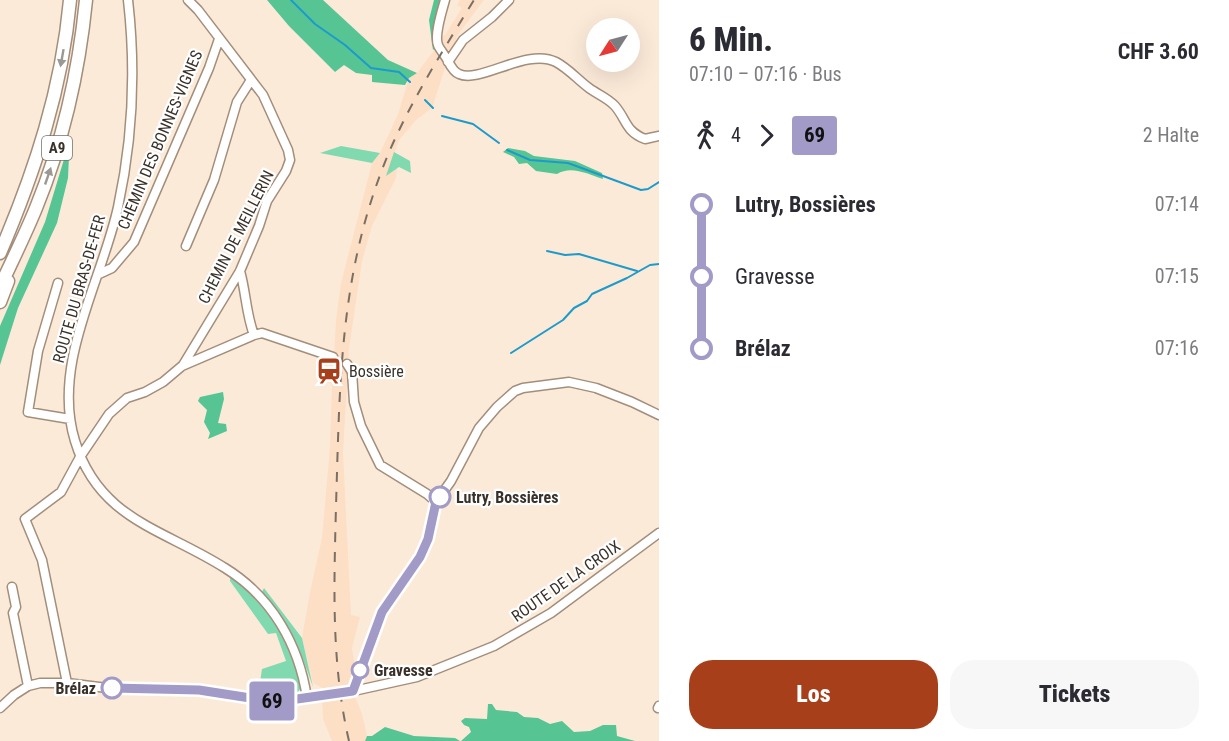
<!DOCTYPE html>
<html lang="de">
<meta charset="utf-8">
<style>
body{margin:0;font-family:"Roboto Condensed",sans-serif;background:#f7f7f7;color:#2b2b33;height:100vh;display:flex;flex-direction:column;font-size:22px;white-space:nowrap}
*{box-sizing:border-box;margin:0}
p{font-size:20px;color:#7c7c81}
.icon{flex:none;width:33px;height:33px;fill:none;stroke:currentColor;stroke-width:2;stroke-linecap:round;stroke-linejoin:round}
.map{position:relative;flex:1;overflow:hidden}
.details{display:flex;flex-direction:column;background:#fff;width:570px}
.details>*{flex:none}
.badge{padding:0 12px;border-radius:4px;font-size:21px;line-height:39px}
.needle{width:39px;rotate:234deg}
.buttons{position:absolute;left:586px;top:18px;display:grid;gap:12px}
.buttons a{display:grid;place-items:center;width:54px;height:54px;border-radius:50%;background:#fff;box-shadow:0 6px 24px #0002;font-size:30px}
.map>.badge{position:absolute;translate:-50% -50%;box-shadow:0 0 0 3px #fff}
.legs{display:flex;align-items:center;gap:9px;height:66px;padding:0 30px;font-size:20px}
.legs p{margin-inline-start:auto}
.overview{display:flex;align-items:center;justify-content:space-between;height:102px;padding:0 30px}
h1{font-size:33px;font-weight:800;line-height:45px}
.primary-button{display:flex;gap:12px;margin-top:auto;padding:12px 30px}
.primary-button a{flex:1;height:69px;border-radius:24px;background:#a7401a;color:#fff;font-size:24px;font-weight:800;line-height:69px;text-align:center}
.primary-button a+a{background:#f7f7f7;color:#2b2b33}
ul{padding:0 30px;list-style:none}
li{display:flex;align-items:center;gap:21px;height:72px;font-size:22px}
li i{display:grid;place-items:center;width:9px;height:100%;margin:0 8px;background:currentColor}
li i::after{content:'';width:15px;height:15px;margin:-8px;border:4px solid;border-radius:50%;background:#fff}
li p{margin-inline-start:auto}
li:first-child i{background:linear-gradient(#0000 50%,currentColor 0)}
li:last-child i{background:linear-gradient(currentColor 50%,#0000 0)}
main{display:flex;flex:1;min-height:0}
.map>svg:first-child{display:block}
.built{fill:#fcdfc5}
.green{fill:#80d9af}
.forest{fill:#57c494}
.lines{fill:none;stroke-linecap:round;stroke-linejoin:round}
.stream{stroke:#1c9bcb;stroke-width:2}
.minor-casing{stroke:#a38e7b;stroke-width:11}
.highway-casing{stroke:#a38e7b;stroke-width:15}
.minor{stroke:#fff;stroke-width:8}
.highway{stroke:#fff;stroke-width:12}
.rail{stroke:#7a6f64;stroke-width:2;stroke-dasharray:10 10;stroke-linecap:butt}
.minor-bridge-casing{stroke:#a38e7b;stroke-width:11;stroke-linecap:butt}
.minor-bridge{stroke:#fff;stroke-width:8}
.oneway{fill:#9c9894}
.line-1-casing{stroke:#fff;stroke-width:14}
.line-1{stroke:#a29bc7;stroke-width:9}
.stop-1-dot{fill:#fff;stroke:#a29bc7;stroke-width:3}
.labels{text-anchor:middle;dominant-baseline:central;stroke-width:4.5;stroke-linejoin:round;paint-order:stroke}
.shield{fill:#fff;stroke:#746f69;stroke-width:1.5}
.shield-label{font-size:15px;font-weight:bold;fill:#393129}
.street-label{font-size:16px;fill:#393129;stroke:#fff}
.poi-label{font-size:16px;fill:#393129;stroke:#fff;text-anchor:start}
.stop-label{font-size:16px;font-weight:bold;fill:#393129;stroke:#fff;text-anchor:start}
</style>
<main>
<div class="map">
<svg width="659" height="741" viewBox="0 0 659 741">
<rect width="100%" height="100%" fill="#fcead9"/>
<path class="built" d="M460,0H484L457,36L451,66L445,68L432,108L416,120L399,140L393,157L397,168L396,178L372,226L362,261L349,349L343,453L351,615L360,617L352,648L354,661L353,678L347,688L326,690L313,683L302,638L310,592L322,538L330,447L332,386L331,383L323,382L325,361L332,364L334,357L336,320L341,283L372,163L380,153L398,114L409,78L417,73L438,45L441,36L445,35L462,8L457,5Z
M353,691L362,714L367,736L365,741H332L323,719L322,700Z"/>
<path class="green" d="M341,146L380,153L372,163L320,153Z
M394,152L410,161L411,173L399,167L386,176Z
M230,575C266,604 295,641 301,688L295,696L271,697L258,695L262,669L286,661L276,633L268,634L230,581Z
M264,588L302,638L313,687C301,651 288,620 262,592Z"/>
<path class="forest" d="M267,0H323L388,60L417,73L409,78L405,85L372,82V75L356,73L344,65L335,72L289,26Z
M434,0H445L438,45L433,50L429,20Z
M508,148L525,151L534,156L575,161L602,173L603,179C588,174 571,165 557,174L536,171L527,163L519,164L514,157L503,152Z
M65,156H69L68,178L57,223L18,308L0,365V326L45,222Z
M223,392L224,399L218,423L226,424L227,431L208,439L210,433L204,422L207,410L198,401L200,397Z
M488,704H492L496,710L517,712L524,717L538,718L550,724L562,721L574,732L590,731L603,725H616L617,736L635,741H461L471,732L469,727L464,725L461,721L465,718L487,719Z
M385,727L414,736L455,738L460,741H365L367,736H372Z"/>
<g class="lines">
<path class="stream" d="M291,0L315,24L345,45L371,68L399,72L410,82
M425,100L433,108
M442,116L473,124L499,143
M507,150L530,160L568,163L641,190L648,189L659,182
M547,251L565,255L579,254L637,271
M511,353L563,320L574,308L587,301L592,294L627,278L650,265L659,264"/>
<g class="minor-casing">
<path id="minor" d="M128,0C136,70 133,138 118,207C102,281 51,364 75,441C99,520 164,529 225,568C272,597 299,645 307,698
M445,0C442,11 434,35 438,45C440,50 445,55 448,61C450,65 454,72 459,74C480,84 527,47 556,62C569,69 578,80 589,88C597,94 608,98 615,106C627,120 625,131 645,139L659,136
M448,62L463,40L492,17L509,0
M186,246L214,180L237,102L251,80
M99,274L112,268L134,242L209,68L219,39
M58,283L38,351L28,412L70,419
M254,335L262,333L333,357
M347,364L352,372L354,402L361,426L380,465L427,494L436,502
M183,365L240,271L259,226L267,201L286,171L290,160L288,150L263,95L198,10L188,0
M12,587L16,607L13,613L28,686
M67,683L42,560L25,519L61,492L80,457L109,414L127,398L145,392L163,382L182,366L254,335C246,314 246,292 240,271
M353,691L382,612L420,557L428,539L436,502L451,481L479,428L497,407L515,391L523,388L569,382L596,388L632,402L659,415
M349,692L417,677L494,646L551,613L659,533
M0,708L14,695L28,686L40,683H67L107,688L199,690L276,702L321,696
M658,708L659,706"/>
</g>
<g class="highway-casing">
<path id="highway" d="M0,253C35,171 62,89 70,0
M0,287C12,261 25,235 36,208C63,142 79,71 86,0
M0,302L8,281"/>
</g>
<use href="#minor" class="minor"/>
<use href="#highway" class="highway"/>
<path class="rail" d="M349,741C331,663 334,586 336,506C340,380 339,270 390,150C413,97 444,49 474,0"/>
<g class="minor-bridge-casing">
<path id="minor-bridge" d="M321,696L349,692"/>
</g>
<use href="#minor-bridge" class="minor-bridge"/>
</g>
<defs><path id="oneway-solid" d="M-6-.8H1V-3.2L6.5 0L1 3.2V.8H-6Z" transform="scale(1.5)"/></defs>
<g class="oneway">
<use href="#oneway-solid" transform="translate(62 58) rotate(100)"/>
<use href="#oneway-solid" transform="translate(48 176) rotate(-71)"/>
</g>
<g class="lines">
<g class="line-1-casing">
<path id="line-1" d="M112,688L199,690L276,702L353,691L382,612L420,557L428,539L436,502L440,497"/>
</g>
<use href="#line-1" class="line-1"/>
</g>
<defs>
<g id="station-bare" transform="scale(2.07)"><path d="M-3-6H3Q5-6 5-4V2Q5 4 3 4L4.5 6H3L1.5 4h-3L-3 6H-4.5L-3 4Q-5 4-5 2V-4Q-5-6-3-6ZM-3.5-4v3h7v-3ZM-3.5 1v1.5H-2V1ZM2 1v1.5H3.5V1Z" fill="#a7401a" stroke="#fff" stroke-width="2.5" paint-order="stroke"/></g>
</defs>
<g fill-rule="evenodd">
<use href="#station-bare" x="329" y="371"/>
</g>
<g class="stop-1-dot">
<circle cx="440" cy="497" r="10"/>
<circle cx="360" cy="670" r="8"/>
<circle cx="112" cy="688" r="10"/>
</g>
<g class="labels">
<rect class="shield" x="42" y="136" width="30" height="24" rx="4.5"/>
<g class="shield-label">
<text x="57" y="148">A9</text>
</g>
<g class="street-label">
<text transform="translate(160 140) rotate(-67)">CHEMIN DES BONNES-VIGNES</text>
<text transform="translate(236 237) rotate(-63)">CHEMIN DE MEILLERIN</text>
<text transform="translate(79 289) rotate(-74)">ROUTE DU BRAS-DE-FER</text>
<text transform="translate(566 581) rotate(-35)">ROUTE DE LA CROIX</text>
</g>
<g class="poi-label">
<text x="349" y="371">Bossière</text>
</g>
<g class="stop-label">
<text x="456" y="497">Lutry, Bossières</text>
<text x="374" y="670">Gravesse</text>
<text x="96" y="688" text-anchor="end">Brélaz</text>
</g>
</g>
</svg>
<div class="buttons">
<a><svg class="needle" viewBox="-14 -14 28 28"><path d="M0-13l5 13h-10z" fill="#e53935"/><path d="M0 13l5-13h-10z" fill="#7c7c81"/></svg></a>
</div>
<b class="badge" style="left:272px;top:701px;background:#a29bc7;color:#111">69</b>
</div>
<section class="details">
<div class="overview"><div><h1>6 Min.</h1><p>07:10 – 07:16 · Bus</p></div><b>CHF 3.60</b></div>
<div class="legs"><svg class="icon" aria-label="walk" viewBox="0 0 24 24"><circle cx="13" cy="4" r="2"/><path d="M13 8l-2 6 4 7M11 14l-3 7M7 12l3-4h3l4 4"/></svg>4<svg class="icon" aria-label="forward" viewBox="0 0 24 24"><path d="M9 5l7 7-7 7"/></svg><b class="badge" style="background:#a29bc7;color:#111">69</b><p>2 Halte</p></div>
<ul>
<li><i style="color:#a29bc7"></i><b>Lutry, Bossières</b><p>07:14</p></li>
<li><i style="color:#a29bc7"></i><span>Gravesse</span><p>07:15</p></li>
<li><i style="color:#a29bc7"></i><b>Brélaz</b><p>07:16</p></li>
</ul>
<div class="primary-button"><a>Los</a><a>Tickets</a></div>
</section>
</main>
